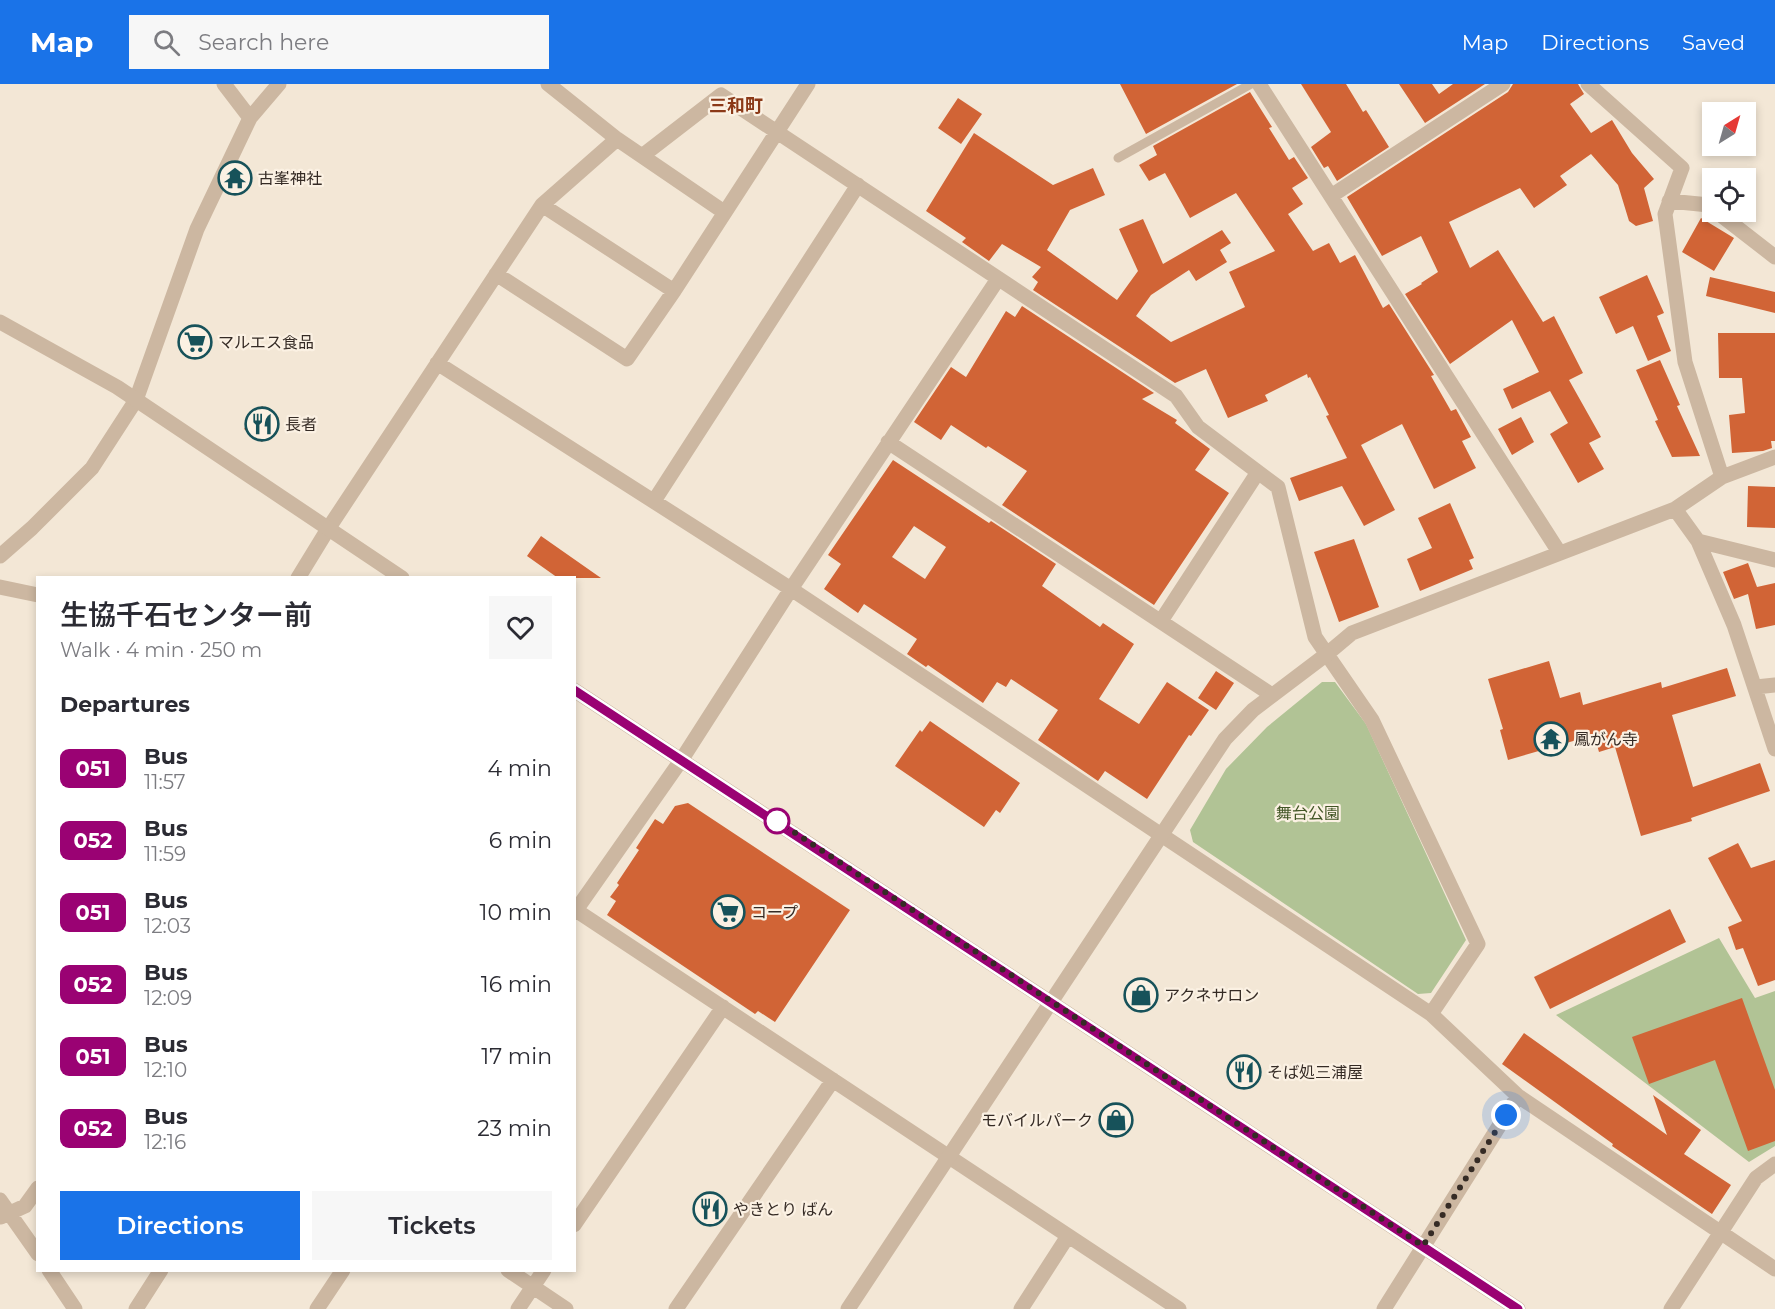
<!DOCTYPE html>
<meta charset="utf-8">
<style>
body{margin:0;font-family:Montserrat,"Noto Sans JP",sans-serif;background:#f7f7f7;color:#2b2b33;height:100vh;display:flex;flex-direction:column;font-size:22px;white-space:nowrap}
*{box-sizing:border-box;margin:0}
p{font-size:20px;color:#7c7c81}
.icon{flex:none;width:33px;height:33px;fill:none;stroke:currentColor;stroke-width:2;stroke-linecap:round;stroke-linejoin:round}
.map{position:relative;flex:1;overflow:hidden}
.drawer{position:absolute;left:36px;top:492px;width:540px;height:696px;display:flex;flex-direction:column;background:#fff;border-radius:0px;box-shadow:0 3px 9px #0003}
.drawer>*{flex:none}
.badge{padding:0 12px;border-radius:9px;font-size:21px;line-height:39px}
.needle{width:39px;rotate:37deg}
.controls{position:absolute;left:1702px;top:18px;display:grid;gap:12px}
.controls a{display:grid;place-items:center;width:54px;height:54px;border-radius:0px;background:#fff;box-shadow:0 3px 9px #0003;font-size:30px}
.you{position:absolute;width:30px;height:30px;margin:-15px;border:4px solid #fff;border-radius:50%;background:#1a73e8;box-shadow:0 0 0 9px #1a73e833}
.map>.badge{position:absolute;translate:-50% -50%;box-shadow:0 0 0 3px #fff}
h2{padding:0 24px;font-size:22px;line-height:54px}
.round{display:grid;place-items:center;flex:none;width:63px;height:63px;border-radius:0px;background:#f7f7f7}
.summary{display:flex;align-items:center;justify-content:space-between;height:102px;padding:0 24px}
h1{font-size:28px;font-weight:600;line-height:45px}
.button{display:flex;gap:12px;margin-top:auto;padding:12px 24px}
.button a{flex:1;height:69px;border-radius:0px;background:#1a73e8;color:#fff;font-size:24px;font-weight:600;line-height:69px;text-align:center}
.button a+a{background:#f7f7f7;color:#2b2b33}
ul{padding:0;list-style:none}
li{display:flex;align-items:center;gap:18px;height:72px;padding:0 24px}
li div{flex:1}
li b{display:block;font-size:22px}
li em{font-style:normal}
li .badge{min-width:66px;font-weight:700;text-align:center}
header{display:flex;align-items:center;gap:36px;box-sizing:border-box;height:84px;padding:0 30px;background:#1a73e8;color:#fff}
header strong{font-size:28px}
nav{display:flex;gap:33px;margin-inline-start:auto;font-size:21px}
.search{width:420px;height:54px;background:#f7f7f7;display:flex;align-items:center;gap:15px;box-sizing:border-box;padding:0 21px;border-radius:0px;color:#7c7c81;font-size:22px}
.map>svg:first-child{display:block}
.green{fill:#b1c395}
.building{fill:#d16436;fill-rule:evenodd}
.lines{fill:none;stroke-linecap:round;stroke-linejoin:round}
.service{stroke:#ccb7a1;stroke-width:9}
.minor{stroke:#ccb7a1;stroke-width:15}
.tertiary{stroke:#ccb7a1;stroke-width:15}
.line-casing{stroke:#fff;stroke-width:14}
.line{stroke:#9a0273;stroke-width:9}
.walk{stroke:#352b25;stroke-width:6;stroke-dasharray:0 10.8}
.stop-dot{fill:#fff;stroke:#9a0273;stroke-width:3}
.labels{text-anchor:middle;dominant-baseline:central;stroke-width:4.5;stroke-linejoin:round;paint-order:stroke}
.poi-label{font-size:16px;fill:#352b25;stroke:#fbf1e3;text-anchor:start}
.park-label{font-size:16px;fill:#425626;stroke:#fbf1e3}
.neighbourhood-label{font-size:18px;font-weight:bold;fill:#8b3917;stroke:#fbf1e3}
</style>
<header>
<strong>Map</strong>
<div class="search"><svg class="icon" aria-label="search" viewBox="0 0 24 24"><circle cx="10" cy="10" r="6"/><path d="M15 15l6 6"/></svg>Search here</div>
<nav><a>Map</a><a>Directions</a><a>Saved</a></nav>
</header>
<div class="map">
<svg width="1775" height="1225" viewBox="0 0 1775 1225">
<rect width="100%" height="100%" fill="#f3e7d6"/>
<path class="green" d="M1322,598H1335L1366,640L1466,856L1431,909L1418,910L1193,758L1190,746L1226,685L1267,643Z
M1719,854L1755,914L1775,907V1062L1749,1078L1556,931Z"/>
<path class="building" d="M1120,0H1237L1146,50Z
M1301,0H1346L1363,28L1366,26L1389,63L1337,97L1328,82L1324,84L1311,63L1331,48Z
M1399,0H1432L1439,10L1453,0H1485L1425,39Z
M1513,0H1578L1584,10L1570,20L1591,49L1612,36L1632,69L1654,95L1644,104L1653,137L1636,142L1629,137L1618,101L1591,70L1560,92L1567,101L1534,124L1520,104L1449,138L1470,184L1498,166L1543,238L1554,232L1583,289L1569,296L1601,353L1589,359L1604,385L1578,399L1550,350L1568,339L1550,307L1512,325L1503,305L1539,288L1512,236L1450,280L1405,210L1422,200L1421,199L1438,188L1421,152L1382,172L1347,113L1508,8Z
M1250,8L1272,43L1269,44L1289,76L1294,73L1308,94L1292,104L1303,120L1288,130L1313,167L1329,159L1340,179L1355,171L1383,224L1389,220L1434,291L1431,292L1451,327L1456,325L1471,353L1462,357L1476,384L1434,405L1402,340L1361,361L1395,426L1364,442L1342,402L1299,417L1290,394L1347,374L1326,332L1329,331L1310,293L1308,294L1307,290L1265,311L1268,317L1228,334L1206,285L1175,299L1033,206L1038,198L1032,193L1041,183L1002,160L989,177L962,158L966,154L926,127L974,49L1053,101L1093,84L1105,111L1070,126L1047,166L1117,216L1138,187L1119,145L1143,135L1163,180L1222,146L1231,159L1220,166L1227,178L1196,197L1189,186L1151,211L1136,232L1171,258L1245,223L1229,188L1275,167L1236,109L1190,134L1165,89L1149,97L1139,81L1157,71L1153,62Z
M958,14L982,30L961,60L938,44Z
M1701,134L1734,154L1714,187L1682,168Z
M1647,191L1664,229L1657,232L1671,267L1648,277L1633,242L1616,250L1599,213Z
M1710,193L1775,208V229L1706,212Z
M1022,222L1154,309L1142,315L1177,336L1175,339L1210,365L1195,386L1229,409L1154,521L1002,421L1027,387L988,362L986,364L951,341L941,356L914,338L951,283L966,293L1006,227L1015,233Z
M1718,249H1775V357H1771L1772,364L1763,367L1732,369L1729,331L1745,329L1742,294H1719Z
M1660,276L1680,321L1677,322L1700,372L1672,373L1655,337L1658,336L1636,286Z
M262,322L279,334L262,358L244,345Z
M1521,333L1534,358L1512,371L1498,345Z
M893,376L989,439L991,437L1056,480L1042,502L1100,543L1103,539L1134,560L1099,615L1139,640L1167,598L1209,626L1191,652L1189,651L1147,715L1105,687L1098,697L1038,656L1058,626L1011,595L1006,603L997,598L983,619L928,581L926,583L907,570L917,555L864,520L858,529L824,505L841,480L828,471ZM914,442L946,463L925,495L892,473Z
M1748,402L1775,403V444L1747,443Z
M1450,419L1474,474L1469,476L1473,485L1420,507L1407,475L1432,464L1418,434Z
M541,452L601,494H558L527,472Z
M1354,455L1379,523L1339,538L1314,468Z
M1748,479L1757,503L1775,499V541L1756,545L1748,510L1734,515L1723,488Z
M1549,577L1560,614L1580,608L1583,621L1661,598L1662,604L1727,584L1736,612L1672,631L1693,703L1760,679L1770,707L1691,734L1692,737L1641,752L1615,663L1599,668L1594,651L1508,676L1500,646L1503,645L1488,595Z
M1216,587L1234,599L1216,626L1198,614Z
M930,637L1020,699L1000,729L996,726L984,743L895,682L920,646L922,648Z
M688,719L850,826L775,938L758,927L755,930L607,831L616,817L610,813L619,801L617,799L639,766L636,764L655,735L663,740L675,722Z
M1738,759L1751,784L1775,776V896L1758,902L1743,864L1736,866L1728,843L1742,837L1708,774Z
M1670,825L1686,858L1550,925L1534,893Z
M1742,914L1775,1006V1057L1748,1067L1715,976L1649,1000L1632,953Z
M1524,949L1667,1051L1653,1011L1701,1046L1684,1070L1731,1101L1712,1130L1612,1062L1613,1060L1502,980Z"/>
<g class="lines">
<path class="service" d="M1118,74L1251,0"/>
<path class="minor" d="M224,0L250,34
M548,0L617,55L724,128
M1259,0L1559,468
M1588,0L1682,84L1665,130L1685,278L1722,393
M642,72L721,11L1176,312L1198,343L1278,403L1315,553L1372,636L1478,860L1431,930
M1331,112L1503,0
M1669,117L1709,121L1713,124
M542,121L674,207
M1717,128L1775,173
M496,190L627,275L674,207L808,0
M437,279L791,505L1431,930L1518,1012L1775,1185
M888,358L1272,611
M654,417L858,101
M1675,425L1698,457L1734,541L1775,665
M1698,457L1775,476
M0,472L32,444L92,384L136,316L197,145L250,34L279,0
M298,494L328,445L542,121L617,55
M0,503L38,511
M1161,537L1258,388
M1327,570L1352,549L1675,425L1722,393L1775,373
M1756,603L1775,601
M574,825L1179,1225
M574,829L682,675L791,505L998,195
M0,1116L38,1170
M1,1133L25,1122L38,1104
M574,1141L723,923
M49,1186L75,1225
M508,1186L566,1225
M136,1225L161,1186
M317,1225L343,1186
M518,1225L544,1186
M676,1225L833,996
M1021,1225L1068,1152
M1384,1225L1518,1012
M1671,1225L1756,1094L1775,1080"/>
<path class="tertiary" d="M0,238L117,303L402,494
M574,606L1518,1225
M848,1225L1225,655L1253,626L1327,570"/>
</g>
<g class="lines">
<g class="line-casing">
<path id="line" d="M574,606L1518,1225"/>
</g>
<use href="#line" class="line"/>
<path class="walk" d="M777,737L1423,1162L1506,1031"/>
</g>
<defs>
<g id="temple-ring" transform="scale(1.725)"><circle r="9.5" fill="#fbf1e3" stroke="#17525a" stroke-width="1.5"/><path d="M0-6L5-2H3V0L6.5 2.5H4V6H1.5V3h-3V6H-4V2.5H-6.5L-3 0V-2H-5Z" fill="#17525a"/></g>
<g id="supermarket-ring" transform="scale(1.725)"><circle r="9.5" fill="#fbf1e3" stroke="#17525a" stroke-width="1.5"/><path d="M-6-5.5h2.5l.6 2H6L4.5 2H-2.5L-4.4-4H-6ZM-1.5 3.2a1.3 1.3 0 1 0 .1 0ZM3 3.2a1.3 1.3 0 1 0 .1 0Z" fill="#17525a"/></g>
<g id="restaurant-ring" transform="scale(1.725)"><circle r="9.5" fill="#fbf1e3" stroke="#17525a" stroke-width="1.5"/><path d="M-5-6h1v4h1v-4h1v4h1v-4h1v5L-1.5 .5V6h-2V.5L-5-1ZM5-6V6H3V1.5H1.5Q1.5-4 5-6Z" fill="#17525a"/></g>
<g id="shop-ring" transform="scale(1.725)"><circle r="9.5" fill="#fbf1e3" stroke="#17525a" stroke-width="1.5"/><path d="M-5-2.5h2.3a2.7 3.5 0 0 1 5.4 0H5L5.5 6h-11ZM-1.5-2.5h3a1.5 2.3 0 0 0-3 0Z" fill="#17525a"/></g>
</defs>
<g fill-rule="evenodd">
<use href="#temple-ring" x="235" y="94"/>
<use href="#supermarket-ring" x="195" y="258"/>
<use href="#restaurant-ring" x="262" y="340"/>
<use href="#temple-ring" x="1551" y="655"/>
<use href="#supermarket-ring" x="728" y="828"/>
<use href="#shop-ring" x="1141" y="911"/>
<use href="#restaurant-ring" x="1244" y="988"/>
<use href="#shop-ring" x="1116" y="1036"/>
<use href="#restaurant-ring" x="710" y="1125"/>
</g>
<circle class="stop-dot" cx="777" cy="737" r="12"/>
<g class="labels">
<g class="poi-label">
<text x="258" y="94">古峯神社</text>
<text x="218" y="258">マルエス食品</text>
<text x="285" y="340">長者</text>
<text x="1574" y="655">鳳がん寺</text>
<text x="751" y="828">コープ</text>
<text x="1164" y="911">アクネサロン</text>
<text x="1267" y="988">そば処三浦屋</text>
<text x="1093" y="1036" text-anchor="end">モバイルパーク</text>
<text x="733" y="1125">やきとり ばん</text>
</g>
<g class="park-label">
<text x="1308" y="729">舞台公園</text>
</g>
<g class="neighbourhood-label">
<text x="736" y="22">三和町</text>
</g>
</g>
</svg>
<div class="controls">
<a><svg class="needle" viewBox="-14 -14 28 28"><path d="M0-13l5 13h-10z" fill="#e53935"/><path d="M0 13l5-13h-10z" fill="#7c7c81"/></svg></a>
<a><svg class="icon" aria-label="locate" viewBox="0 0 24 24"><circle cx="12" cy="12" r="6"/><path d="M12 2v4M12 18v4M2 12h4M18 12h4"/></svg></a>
</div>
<div class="you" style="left:1506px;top:1031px"></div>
<section class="drawer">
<div class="summary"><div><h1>生協千石センター前</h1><p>Walk · 4 min · 250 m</p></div><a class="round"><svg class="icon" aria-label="heart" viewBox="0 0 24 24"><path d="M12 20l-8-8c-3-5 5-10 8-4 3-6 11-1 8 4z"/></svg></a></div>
<h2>Departures</h2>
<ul>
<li><span class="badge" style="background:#9a0273;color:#fff">051</span><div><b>Bus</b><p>11:57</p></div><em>4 min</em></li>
<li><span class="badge" style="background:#9a0273;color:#fff">052</span><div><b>Bus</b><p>11:59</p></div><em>6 min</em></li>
<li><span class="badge" style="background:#9a0273;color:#fff">051</span><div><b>Bus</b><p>12:03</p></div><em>10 min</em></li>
<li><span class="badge" style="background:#9a0273;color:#fff">052</span><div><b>Bus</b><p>12:09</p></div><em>16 min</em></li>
<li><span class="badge" style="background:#9a0273;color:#fff">051</span><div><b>Bus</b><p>12:10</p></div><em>17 min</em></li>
<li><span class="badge" style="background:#9a0273;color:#fff">052</span><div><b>Bus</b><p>12:16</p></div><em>23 min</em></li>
</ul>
<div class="button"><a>Directions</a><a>Tickets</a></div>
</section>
</div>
